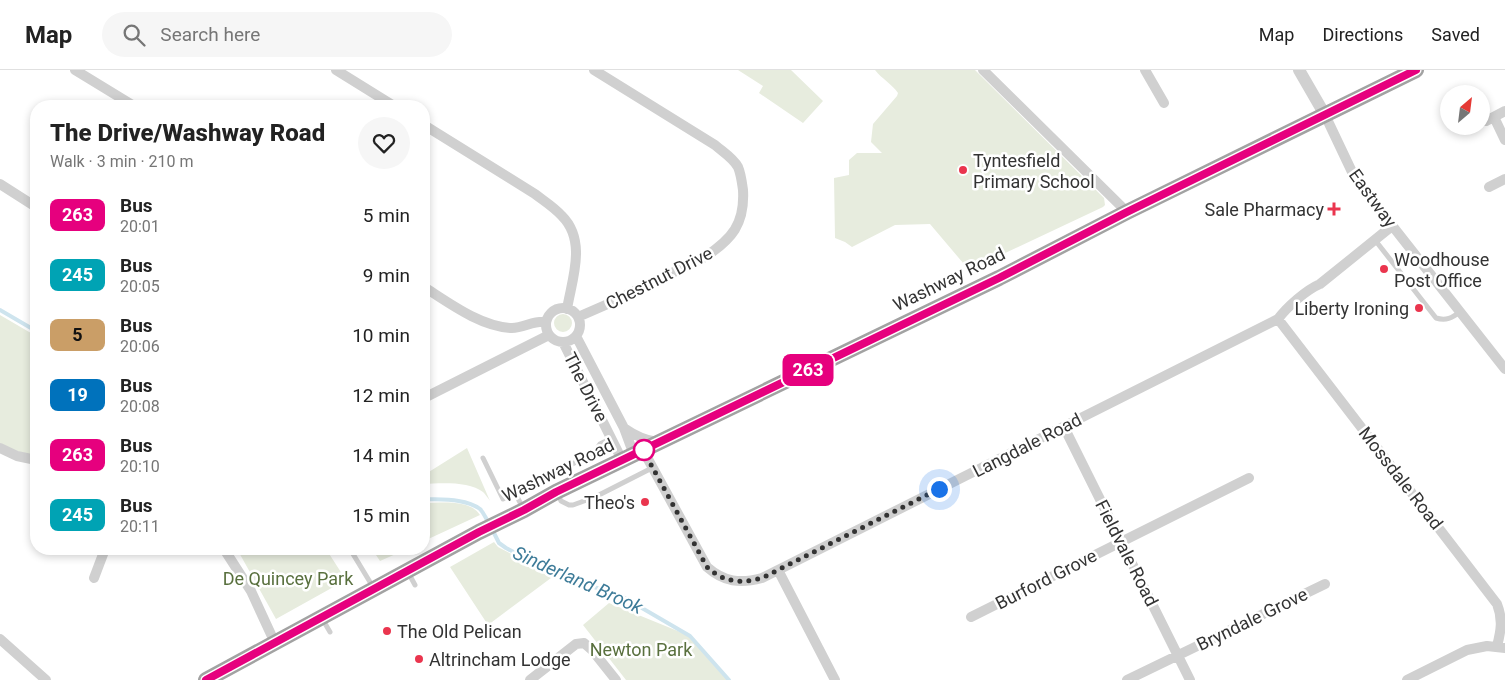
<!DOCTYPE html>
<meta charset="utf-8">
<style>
body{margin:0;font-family:Roboto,sans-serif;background:#f6f6f6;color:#222;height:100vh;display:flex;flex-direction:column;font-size:19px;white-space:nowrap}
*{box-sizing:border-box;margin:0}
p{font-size:16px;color:#767676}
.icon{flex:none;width:28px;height:28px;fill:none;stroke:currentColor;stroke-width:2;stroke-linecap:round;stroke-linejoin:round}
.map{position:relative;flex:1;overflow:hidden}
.details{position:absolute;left:30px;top:30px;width:400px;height:455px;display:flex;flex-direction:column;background:#fff;border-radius:20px;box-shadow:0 2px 8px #0003}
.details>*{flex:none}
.badge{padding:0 10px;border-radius:8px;font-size:18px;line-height:32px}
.needle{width:32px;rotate:28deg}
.controls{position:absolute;left:1440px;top:15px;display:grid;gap:10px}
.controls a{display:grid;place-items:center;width:50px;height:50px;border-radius:50%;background:#fff;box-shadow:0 2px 8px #0003;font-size:25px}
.you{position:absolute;width:25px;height:25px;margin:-12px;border:4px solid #fff;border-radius:50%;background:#1a73e8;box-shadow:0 0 0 8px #1a73e833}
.map>.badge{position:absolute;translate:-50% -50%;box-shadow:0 0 0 2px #fff}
.round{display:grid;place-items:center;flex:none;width:52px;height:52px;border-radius:26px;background:#f6f6f6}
.headline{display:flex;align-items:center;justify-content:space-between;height:85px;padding:0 20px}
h1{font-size:24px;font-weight:800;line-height:38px}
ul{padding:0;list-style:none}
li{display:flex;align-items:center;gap:15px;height:60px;padding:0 20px}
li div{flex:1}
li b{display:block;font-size:19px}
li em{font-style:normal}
li .badge{min-width:55px;font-weight:700;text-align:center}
header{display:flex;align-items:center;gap:30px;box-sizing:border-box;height:70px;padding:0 25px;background:#fff;border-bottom:1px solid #e0e0e0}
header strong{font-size:24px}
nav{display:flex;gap:28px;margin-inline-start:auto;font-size:18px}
.search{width:350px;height:45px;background:#f6f6f6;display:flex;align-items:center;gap:12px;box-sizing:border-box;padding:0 18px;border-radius:28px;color:#767676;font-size:19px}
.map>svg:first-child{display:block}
.green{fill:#e7ecde}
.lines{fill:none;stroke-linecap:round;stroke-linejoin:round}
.stream{stroke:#cee4ee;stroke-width:4}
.service{stroke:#d0d0d0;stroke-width:5}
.minor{stroke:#d0d0d0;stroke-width:10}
.tertiary{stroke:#d0d0d0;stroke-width:12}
.trunk{stroke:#a2a2a2;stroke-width:16}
.line-casing{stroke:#fff;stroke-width:11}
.line{stroke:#e6007e;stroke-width:8}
.walk{stroke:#333;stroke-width:5;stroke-dasharray:0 9}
.poi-dot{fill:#ea354e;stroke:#fff;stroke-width:2}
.stop-dot{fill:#fff;stroke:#e6007e;stroke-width:2.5}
.labels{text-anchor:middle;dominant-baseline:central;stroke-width:5;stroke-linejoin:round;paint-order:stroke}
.poi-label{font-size:18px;fill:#333;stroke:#fff;text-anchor:start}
.street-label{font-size:18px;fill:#333;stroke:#fff}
.park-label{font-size:18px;fill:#59703e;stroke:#fff}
.water-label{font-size:19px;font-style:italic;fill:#3d7b98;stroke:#fff}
</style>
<header>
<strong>Map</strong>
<div class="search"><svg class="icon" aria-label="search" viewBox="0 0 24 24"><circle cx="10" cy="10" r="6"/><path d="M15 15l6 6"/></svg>Search here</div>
<nav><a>Map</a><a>Directions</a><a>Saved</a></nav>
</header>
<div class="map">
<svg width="1505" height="610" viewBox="0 0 1505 610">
<rect width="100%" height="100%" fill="#fff"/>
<path class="green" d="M738,0H791L823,31L803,53L759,23L763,16Z
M875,0H975L1104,128L1105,135L1103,137L969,200L930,154L895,155L852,177L845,172L835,168L834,108L849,105V90L857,83H882L871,72L873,54L897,26L898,23C892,14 882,9 875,0Z
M554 253a9 9 0 1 1 18 0a9 9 0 1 1-18 0Z
M0,245L36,266V386L17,381L0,374Z
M467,378L490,431C488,428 485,424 483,422C470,411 440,413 424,414V405Z
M424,433C441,433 470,429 480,445L424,471Z
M494,472L498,477L519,488L551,508L488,555L450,497Z
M237,479H326L346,510L276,549Z
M372,479H407L380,491Z
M609,533L690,566L729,610H626L583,555Z"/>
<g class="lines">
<path class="stream" d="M0,240L36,261
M424,429C441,430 465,428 480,439C484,443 486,449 489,453
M492,459L499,473L506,478L551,502L623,527L690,566L729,610"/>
<path class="service" d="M1375,170L1436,248C1446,251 1452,248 1460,242
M483,388L503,429L515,423
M558,425L561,431L569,435H573L595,427L652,398
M523,438L515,423L594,383L600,374L612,368
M350,479L373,517
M409,504L415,515
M323,550L330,562"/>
<path class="minor" d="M75,0L134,36
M336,0L394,36
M983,0L1127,142
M1145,0L1164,33
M1325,45L1353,104L1365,121L1505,299
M1494,47L1505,70
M1486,51L1505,41
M424,55L535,124C544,131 554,137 562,146C587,171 572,209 567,239
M0,114L36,137
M1489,117L1505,109
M424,217C449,233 481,257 512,258C524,258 534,250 546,252
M546 255a17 17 0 1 1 34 0a17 17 0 1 1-34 0Z
M578,247L610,233L705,187C732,169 745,154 743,120C742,113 741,104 738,97C733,88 723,82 715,75L594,0
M1278,249L1497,534C1503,549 1501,561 1497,576
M576,266L624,358L634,385
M563,272L622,390
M424,328L549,265
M1064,357L1190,610
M624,358C634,365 644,370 657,372
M0,378L17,386L36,390
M643,380L707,497C724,512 740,514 762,508L1278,249C1287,237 1306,220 1320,214L1392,156
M224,479L251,521L275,573
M778,500L835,610
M94,508L105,479
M971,547L1249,408
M0,569L46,610
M530,610L576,574L584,573L592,580L616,610
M1127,610L1325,514
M1407,610L1467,580L1487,576L1505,578"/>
<path class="tertiary" d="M1299,0L1325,45"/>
<path class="trunk" d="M206,610L479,462L524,440L556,422L999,208L1127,142L1416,0"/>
</g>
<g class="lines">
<g class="line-casing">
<path id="line" d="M206,610L479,462L524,440L556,422L999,208L1127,142L1416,0"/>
</g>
<use href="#line" class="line"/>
<path class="walk" d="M644,380H643L707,497C723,512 740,514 762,508L939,419"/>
</g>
<g class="poi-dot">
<circle cx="963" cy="100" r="5"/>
<path d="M1331.5 131.5h5v5h5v5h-5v5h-5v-5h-5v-5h5z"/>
<circle cx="1384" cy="199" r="5"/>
<circle cx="1419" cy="238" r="5"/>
<circle cx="645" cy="432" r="5"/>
<circle cx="387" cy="561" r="5"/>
<circle cx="419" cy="589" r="5"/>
</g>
<circle class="stop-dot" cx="644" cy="380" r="10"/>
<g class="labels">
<g class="poi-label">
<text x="973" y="90">Tyntesfield<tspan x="973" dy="21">Primary School</tspan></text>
<text x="1324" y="139" text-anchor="end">Sale Pharmacy</text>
<text x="1394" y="189">Woodhouse<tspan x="1394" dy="21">Post Office</tspan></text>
<text x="1409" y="238" text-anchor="end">Liberty Ironing</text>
<text x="635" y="432" text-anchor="end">Theo's</text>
<text x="397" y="561">The Old Pelican</text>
<text x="429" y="589">Altrincham Lodge</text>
</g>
<g class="street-label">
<text transform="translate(1373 128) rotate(54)">Eastway</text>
<text transform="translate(659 208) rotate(-27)">Chestnut Drive</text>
<text transform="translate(949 209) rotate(-26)">Washway Road</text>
<text transform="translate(586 317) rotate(63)">The Drive</text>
<text transform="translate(1027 375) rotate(-27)">Langdale Road</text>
<text transform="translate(558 400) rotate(-26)">Washway Road</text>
<text transform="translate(1401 408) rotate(52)">Mossdale Road</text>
<text transform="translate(1127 483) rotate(63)">Fieldvale Road</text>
<text transform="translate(1046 509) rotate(-27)">Burford Grove</text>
<text transform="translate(1252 549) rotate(-26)">Bryndale Grove</text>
</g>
<g class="park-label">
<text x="288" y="508">De Quincey Park</text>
<text x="641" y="579">Newton Park</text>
</g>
<g class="water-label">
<text transform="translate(578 510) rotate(24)">Sinderland Brook</text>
</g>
</g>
</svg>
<div class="controls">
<a><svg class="needle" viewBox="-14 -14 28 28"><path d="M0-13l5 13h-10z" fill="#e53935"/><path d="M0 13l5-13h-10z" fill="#767676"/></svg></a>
</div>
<div class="you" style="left:939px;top:419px"></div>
<b class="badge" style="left:808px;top:300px;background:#e6007e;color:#fff">263</b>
<section class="details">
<div class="headline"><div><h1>The Drive/Washway Road</h1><p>Walk · 3 min · 210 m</p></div><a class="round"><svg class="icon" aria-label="heart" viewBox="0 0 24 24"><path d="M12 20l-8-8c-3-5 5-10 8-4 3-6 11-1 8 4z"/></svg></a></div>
<ul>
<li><span class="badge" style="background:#e6007e;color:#fff">263</span><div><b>Bus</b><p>20:01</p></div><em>5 min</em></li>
<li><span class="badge" style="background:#00a3b4;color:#fff">245</span><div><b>Bus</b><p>20:05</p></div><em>9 min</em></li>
<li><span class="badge" style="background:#ca9e67;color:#111">5</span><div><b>Bus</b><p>20:06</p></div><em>10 min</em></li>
<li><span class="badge" style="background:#0072bc;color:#fff">19</span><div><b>Bus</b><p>20:08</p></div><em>12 min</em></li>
<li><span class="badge" style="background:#e6007e;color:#fff">263</span><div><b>Bus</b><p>20:10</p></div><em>14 min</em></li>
<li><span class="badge" style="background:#00a3b4;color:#fff">245</span><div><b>Bus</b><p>20:11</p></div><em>15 min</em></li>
</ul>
</section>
</div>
